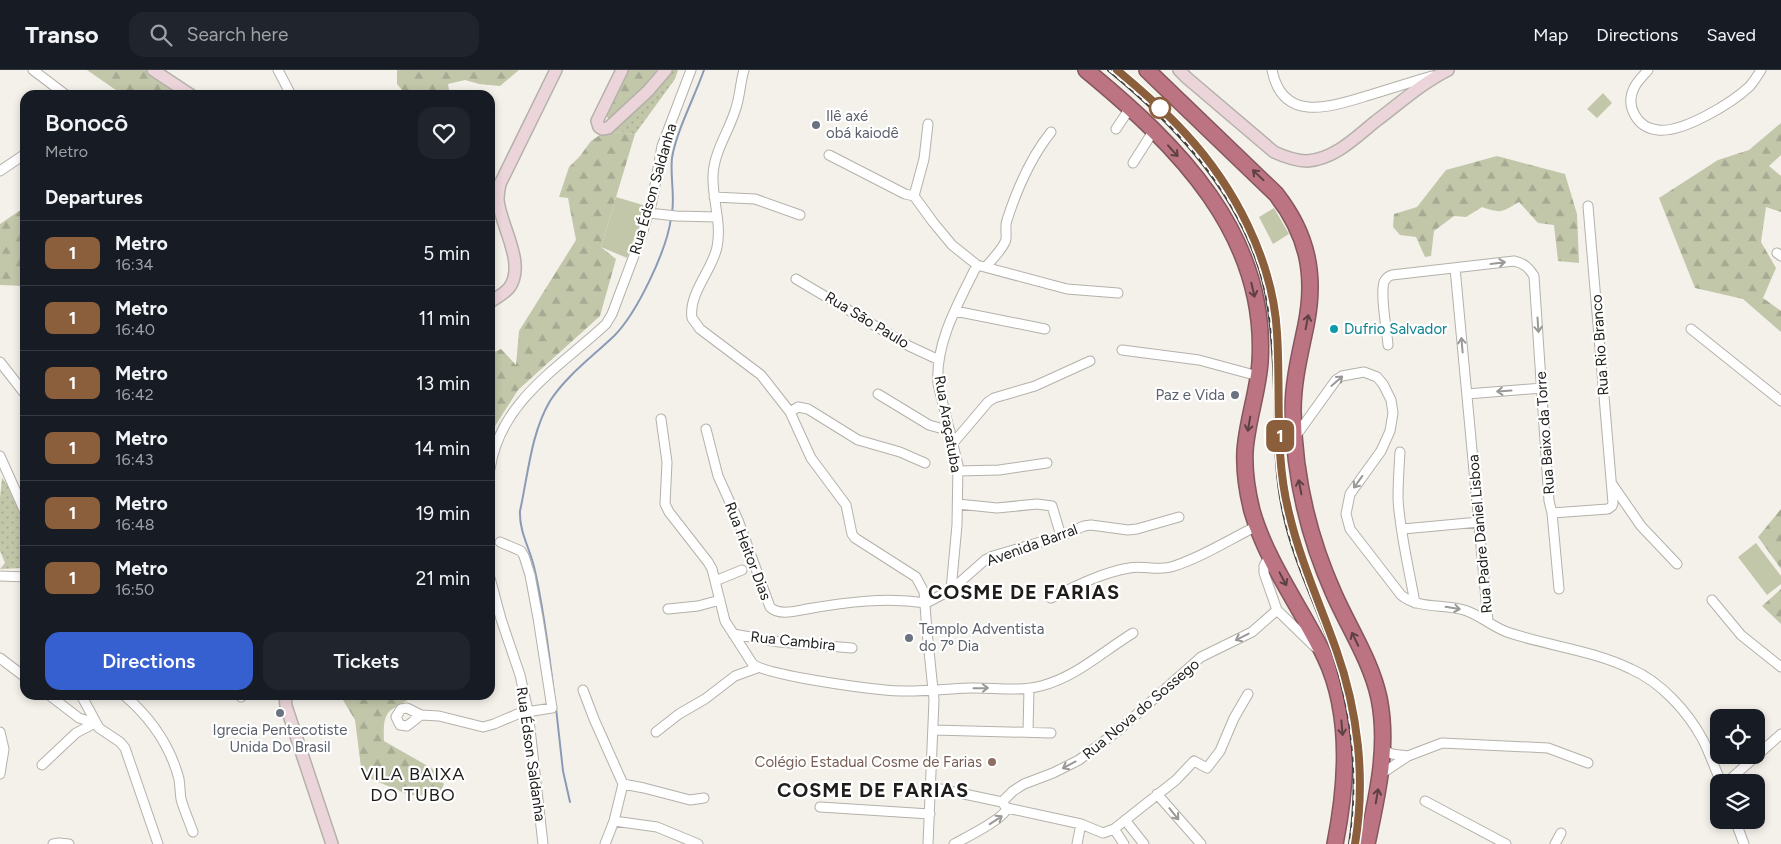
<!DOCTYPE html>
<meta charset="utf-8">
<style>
body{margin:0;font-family:Figtree,sans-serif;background:#20242c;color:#f1f3f6;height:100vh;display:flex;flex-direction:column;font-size:19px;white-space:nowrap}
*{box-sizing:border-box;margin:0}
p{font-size:16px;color:#9ea1a6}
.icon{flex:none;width:28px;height:28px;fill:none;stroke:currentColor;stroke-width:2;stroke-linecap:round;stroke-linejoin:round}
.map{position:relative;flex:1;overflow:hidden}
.sheet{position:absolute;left:20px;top:20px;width:475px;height:610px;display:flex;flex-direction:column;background:#171b24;border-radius:15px;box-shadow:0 2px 8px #0003}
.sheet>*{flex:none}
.badge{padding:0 10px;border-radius:8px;font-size:18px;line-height:32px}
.fabs{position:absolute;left:1710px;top:639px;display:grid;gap:10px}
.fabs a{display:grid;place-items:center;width:55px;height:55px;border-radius:10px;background:#171b24;box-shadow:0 2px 8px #0003;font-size:25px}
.map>.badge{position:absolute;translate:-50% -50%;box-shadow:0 0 0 2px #fff}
h2{padding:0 25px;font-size:19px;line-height:45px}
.round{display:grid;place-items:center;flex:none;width:52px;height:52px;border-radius:15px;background:#20242c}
.overview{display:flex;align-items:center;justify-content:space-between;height:85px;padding:0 25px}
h1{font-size:24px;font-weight:600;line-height:38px}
.button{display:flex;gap:10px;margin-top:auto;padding:10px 25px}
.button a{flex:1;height:58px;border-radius:15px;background:#3660d0;color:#fff;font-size:20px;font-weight:600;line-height:58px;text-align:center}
.button a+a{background:#20242c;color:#f1f3f6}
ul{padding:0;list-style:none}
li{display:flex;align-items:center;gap:15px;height:65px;padding:0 25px;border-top:1px solid #363941}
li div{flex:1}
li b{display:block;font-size:19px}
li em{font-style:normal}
li .badge{min-width:55px;font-weight:700;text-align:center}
header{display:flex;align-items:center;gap:30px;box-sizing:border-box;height:70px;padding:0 25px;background:#171b24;border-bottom:1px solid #363941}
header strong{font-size:24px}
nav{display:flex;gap:28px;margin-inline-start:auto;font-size:18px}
.search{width:350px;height:45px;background:#20242c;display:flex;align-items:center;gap:12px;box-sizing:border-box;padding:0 18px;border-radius:15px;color:#9ea1a6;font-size:19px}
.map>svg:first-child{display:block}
.grass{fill:url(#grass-dots)}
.forest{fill:url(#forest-firs)}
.garden{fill:#c2c7aa}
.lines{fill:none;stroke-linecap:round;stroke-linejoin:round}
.stream{stroke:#8b9ab6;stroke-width:2}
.street-casing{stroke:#b4b1aa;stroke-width:11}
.secondary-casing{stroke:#b4b1aa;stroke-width:14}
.highway-casing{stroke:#85565e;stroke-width:18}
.street{stroke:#fff;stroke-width:9}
.secondary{stroke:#ebd5da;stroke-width:11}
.highway{stroke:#bc7482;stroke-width:15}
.rail-casing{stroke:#413f3d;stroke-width:4}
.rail{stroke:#fff;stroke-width:2;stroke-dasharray:5.5;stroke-linecap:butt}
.oneway{stroke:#5d4044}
.oneway2{stroke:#9a9998}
.line-casing{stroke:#fff;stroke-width:11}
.line{stroke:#8b5e3c;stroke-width:8}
.stop-dot{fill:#fff;stroke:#8b5e3c;stroke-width:2.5}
.worship-dot{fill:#6b7280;stroke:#fff;stroke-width:2}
.culture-dot{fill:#0f9aa8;stroke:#fff;stroke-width:2}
.education-dot{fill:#8d6e63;stroke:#fff;stroke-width:2}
.labels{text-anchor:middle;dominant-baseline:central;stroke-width:4.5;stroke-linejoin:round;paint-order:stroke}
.worship-label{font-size:15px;fill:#5b616d;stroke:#fff;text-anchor:start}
.street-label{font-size:15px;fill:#1e1d1b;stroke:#fff}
.culture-label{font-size:15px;fill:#0d838f;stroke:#fff;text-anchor:start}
.education-label{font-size:15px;fill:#785e54;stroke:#fff;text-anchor:end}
.quarter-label{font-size:18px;letter-spacing:1px;fill:#1e1d1b;stroke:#fff}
.district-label{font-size:20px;font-weight:bold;letter-spacing:1px;fill:#1e1d1b;stroke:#fff}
</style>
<header>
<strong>Transo</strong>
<div class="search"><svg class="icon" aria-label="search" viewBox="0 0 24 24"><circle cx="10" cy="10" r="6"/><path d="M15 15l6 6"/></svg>Search here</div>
<nav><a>Map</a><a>Directions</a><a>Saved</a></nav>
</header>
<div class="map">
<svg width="1781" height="774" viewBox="0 0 1781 774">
<defs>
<pattern id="grass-dots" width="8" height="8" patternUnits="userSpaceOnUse" patternTransform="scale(1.25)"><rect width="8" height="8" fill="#c2c7aa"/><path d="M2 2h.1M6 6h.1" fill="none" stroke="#a6aa92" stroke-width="1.8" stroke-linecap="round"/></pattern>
<pattern id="forest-firs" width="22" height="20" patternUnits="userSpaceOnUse" patternTransform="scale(1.25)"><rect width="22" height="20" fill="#c2c7aa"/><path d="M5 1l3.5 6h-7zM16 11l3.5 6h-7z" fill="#a6aa92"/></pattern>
</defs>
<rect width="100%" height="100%" fill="#f4f1ea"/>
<path class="grass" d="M670,0H678L675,9L635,64L616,62L600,65L666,6Z
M2,408L12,421L25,453V498L0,499L5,493L0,481V428Z"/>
<path class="forest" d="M87,0H147L184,25H123Z
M397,0H519L500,16L479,14L465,10L448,14L450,25H406L397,14Z
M626,0H656L657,4L609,49L606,46Z
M1781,53V85L1769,96L1781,106V142L1766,137L1761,172L1776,198L1763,228L1781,241V262L1743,229L1695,218L1659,128L1718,90L1749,80Z
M616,62L635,64L601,177L616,189L600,246L518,320L490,364V284L501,279L516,295L519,261L576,170L568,128L559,127L569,97L580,86L591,71L600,65Z
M1497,86L1565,104L1577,144L1579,193L1558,191L1554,155L1538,153L1519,132C1502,142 1501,144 1482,137L1466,147L1454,146L1434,161L1431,186L1425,187L1416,167L1400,165L1393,157L1394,144L1417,137L1446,100Z
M25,137V216L0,215V154Z
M1781,439V499L1758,467Z
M1781,519V554L1762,536Z
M340,625H415C392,642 382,635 384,671L433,699L436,706L444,714L439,726L409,725L362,705L355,650Z"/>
<path class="garden" d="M1603,23L1612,33L1597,48L1587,39Z
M616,127L646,136L627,188L601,177Z
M1274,138L1289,164L1273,174L1259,147Z
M1756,473L1781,506V514L1767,525L1738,487Z"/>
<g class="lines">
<path class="stream" d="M672,143C675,125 670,107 672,88C676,62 695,26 704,0
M554,624C549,582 544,541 535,501C531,480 519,463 520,441C528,405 531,363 550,331C566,306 592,287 614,266C637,243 667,180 671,148
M556,638L563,701L570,732"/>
<g class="street-casing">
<path id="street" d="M33,0L66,25
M278,0L291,25
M744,0C740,13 740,28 735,41C728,63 714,82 713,105C712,129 722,153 717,177C713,199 688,224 692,248L700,259L761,305L790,342L811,388L846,435L852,464L855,468L916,507L924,522L927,561L934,630L928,774
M1272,0C1283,55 1333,36 1370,25C1390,19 1411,12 1432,6
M1648,0C1643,6 1637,11 1634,18C1625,36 1637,58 1658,60C1683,63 1732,33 1750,16C1754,11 1758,5 1761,0
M1116,59L1130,38
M829,85L905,124L914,126
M1133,93L1154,60
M0,101L25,84
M914,126L933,152L952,175L977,195L1067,219L1118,223
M914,126L924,89L928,54
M714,127L755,129L800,145
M649,143L676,146L717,147
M1777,183L1781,186
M986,197C992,189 1001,181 1005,172C1008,167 1004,158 1007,150C1017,119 1031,87 1051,62
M1455,198L1488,551
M796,209L909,276L939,290
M955,241L1045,259
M1691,259L1781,331
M1388,275C1387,261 1380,225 1384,212C1386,208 1388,206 1392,205L1514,191C1524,193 1529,198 1534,206L1549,431L1552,443L1559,519
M1122,280L1199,290L1258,306
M0,292L25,324
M878,324L929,355L950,361
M1467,324L1542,318
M790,342L798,337L808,339L858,370L900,382L925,393
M661,349L667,392L665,434L669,442L708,492L712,499L725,551L752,593C762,605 864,618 885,620C913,623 941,619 969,618C992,617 1018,622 1041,616C1076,607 1102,582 1133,563
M706,359L718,406L738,450L770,537C779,546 796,541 807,539C847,532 886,527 926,533
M1295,367L1336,310L1342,306L1364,302L1377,307L1383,314L1391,330L1393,343L1390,361L1381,381L1350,424L1346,444L1350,459L1401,525C1419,540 1446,533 1467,541C1481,546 1493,557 1507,562C1548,576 1592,580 1631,599C1661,612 1688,642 1703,670C1710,684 1715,699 1721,712
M954,372L988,332L994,328L1035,316L1090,291
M1400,382C1399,397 1398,413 1398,429C1400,463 1409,499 1415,533
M0,386L25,442
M490,399C500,331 560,297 606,254L612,244L641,167L652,132L662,76L691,0
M958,401L999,400L1047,393
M1612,414L1641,456L1677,494
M958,434L997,438L1037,434L1052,436L1061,466
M1552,443L1608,439L1612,436L1613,433L1588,136
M1403,459L1479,452
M1270,485L1264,496V503L1277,540L1315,577
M0,506L25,507
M490,508L501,549L520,605L528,641L543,774
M715,511L742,500
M951,520L957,455L958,395L938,314C935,272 959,232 977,195
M1051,528C1076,516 1101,503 1129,498C1143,495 1157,501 1171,497C1199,489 1230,469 1257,456
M1712,530L1741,565L1781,597
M926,533L951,520L985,490L993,486L1061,466L1084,456L1091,455L1128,460L1137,459L1179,447
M668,539L698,536L720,530
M733,564L779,572L852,578
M0,588L25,607
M583,620L594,649L623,714L614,751L605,774
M49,625L79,648L95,653
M81,625L99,658L120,672L125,678L158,774
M124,625C151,648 170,675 179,709C180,716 180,722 181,729C184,740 189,751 193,762
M241,627L243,625
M421,645L407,656L400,655L396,647L401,639L407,638L421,645L439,646L483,657L494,654L520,643L552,638L538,548L530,505L524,486L521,481L500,472
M933,660L1051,663
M0,662L4,679L0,704
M656,662L679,644L705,629L735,606L757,598
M1028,662L1029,618
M1382,679L1392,684L1408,686
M42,695L76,663L95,653
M1381,704L1408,686L1442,673L1548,678L1588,693
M1727,712L1781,664
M623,714L644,718L690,730L704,728
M931,717L1002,732L1005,736
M1157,724L1201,774
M1425,731L1506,774
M1002,732L1013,721L1024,714L1053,703L1079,690L1119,660L1201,587L1252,562L1277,540
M820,737L930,744
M1125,750L1144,774
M1735,750L1744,774
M614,751L657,757L698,774
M1114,759L1124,774
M53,774L59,773L69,774
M954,774C965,768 1004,749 1007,738L1081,754L1103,763L1114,759L1176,710L1194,691L1207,698L1220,681L1234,648L1248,624
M1077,774L1081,754
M1555,774L1561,763"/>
</g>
<g class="secondary-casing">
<path id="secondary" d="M153,0L191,25
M622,0L597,51L599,57L602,59L608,58L648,21L666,0
M1179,0L1187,8L1274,82C1285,87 1295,91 1307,91C1335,89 1356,67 1376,51C1400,33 1422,13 1448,0
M490,232C496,228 504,224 509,218C527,194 500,155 498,130C498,124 499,119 500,114L556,0
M285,625L286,636L332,774"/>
</g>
<g class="highway-casing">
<path id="highway" d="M1086,0C1177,75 1268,164 1260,292C1258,322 1247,351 1245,381C1244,401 1247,421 1252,441C1267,493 1302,539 1325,587C1352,644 1347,714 1335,774
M1147,0L1276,124C1308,165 1316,205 1306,255C1300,284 1293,311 1293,341C1294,405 1308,466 1334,524C1349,558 1371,591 1379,628C1389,677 1377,726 1367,774"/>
</g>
<use href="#street" class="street"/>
<use href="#secondary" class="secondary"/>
<use href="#highway" class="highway"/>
<g class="rail-casing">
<path id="rail" d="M1109,0C1171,51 1228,110 1256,187C1269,221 1272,259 1274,295C1277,345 1273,394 1284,443C1294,491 1317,535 1333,582C1353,644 1360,709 1350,774"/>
</g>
<use href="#rail" class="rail"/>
</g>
<defs><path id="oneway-shaft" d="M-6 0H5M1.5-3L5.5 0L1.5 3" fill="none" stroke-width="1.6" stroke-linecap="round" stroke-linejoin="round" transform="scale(1.25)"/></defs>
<g class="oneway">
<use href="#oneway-shaft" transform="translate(1173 81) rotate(48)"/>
<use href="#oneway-shaft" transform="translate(1258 105) rotate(-137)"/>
<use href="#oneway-shaft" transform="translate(1253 220) rotate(77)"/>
<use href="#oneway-shaft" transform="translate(1307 252) rotate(-79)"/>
<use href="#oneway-shaft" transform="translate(1249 354) rotate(100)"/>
<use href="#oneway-shaft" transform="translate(1300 417) rotate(-101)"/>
<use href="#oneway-shaft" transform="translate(1283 509) rotate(62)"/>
<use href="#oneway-shaft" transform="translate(1355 569) rotate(-116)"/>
<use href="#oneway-shaft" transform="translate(1342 658) rotate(85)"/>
<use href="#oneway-shaft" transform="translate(1377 726) rotate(-80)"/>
</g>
<g class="oneway2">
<use href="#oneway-shaft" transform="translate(1498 193) rotate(-7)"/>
<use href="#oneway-shaft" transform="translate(1538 255) rotate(86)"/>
<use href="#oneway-shaft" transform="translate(1462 275) rotate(-95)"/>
<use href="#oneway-shaft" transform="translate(1337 311) rotate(-41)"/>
<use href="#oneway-shaft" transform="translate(1504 321) rotate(176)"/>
<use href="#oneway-shaft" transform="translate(1358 412) rotate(126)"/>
<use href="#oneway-shaft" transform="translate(1453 538) rotate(9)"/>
<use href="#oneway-shaft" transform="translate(1242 567) rotate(153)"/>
<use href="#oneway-shaft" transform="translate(981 618) rotate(-1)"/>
<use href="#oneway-shaft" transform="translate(1069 695) rotate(152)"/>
<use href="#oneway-shaft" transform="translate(1174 744) rotate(51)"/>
<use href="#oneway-shaft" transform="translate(996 750) rotate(-33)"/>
</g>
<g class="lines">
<g class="line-casing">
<path id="line" d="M1117,0C1141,20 1164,40 1185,63C1234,116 1273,190 1277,263C1281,323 1274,385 1289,443C1300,490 1320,534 1336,579C1358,641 1366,709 1355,774"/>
</g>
<use href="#line" class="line"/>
</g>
<circle class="stop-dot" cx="1160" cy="38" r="10"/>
<g class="worship-dot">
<circle cx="816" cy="55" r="5"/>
<circle cx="1235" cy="325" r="5"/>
<circle cx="909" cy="568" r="5"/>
<circle cx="280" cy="643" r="5"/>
</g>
<circle class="culture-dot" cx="1334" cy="259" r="5"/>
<circle class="education-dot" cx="992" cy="692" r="5"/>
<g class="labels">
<g class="worship-label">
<text x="826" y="46">Ilê axé<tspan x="826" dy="17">obá kaiodê</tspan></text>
<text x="1225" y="325" text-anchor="end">Paz e Vida</text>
<text x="919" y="559">Templo Adventista<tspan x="919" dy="17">do 7º Dia</tspan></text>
<text x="280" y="660" text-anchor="middle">Igrecia Pentecotiste<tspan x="280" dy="17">Unida Do Brasil</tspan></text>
</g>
<g class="street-label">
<text transform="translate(653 119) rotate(-74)">Rua Édson Saldanha</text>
<text transform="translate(867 250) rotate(31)">Rua São Paulo</text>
<text transform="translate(1600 275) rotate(-94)">Rua Rio Branco</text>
<text transform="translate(948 354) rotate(80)">Rua Araçatuba</text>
<text transform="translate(1545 363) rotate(-94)">Rua Baixo da Torre</text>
<text transform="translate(1480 464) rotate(-95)">Rua Padre Daniel Lisboa</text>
<text transform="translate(1032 475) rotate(-20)">Avenida Barral</text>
<text transform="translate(748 481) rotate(69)">Rua Heitor Dias</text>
<text transform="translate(793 571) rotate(6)">Rua Cambira</text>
<text transform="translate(1141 639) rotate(-40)">Rua Nova do Sossego</text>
<text transform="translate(531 684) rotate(82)">Rua Édson Saldanha</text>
</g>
<g class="culture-label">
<text x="1344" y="259">Dufrio Salvador</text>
</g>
<g class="education-label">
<text x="982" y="692">Colégio Estadual Cosme de Farias</text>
</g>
<g class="quarter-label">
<text x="413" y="704">VILA BAIXA<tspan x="413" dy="21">DO TUBO</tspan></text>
</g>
<g class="district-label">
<text x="1024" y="522">COSME DE FARIAS</text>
<text x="873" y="720">COSME DE FARIAS</text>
</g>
</g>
</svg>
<div class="fabs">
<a><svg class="icon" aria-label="locate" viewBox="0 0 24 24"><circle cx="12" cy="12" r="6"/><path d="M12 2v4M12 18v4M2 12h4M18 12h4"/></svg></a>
<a><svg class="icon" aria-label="layers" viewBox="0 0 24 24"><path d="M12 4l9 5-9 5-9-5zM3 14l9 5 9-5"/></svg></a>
</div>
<b class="badge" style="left:1280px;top:366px;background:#8b5e3c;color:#fff">1</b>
<section class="sheet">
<div class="overview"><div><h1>Bonocô</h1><p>Metro</p></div><a class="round"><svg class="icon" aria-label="heart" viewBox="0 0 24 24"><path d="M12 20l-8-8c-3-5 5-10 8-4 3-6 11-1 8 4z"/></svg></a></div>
<h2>Departures</h2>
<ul>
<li><span class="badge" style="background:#8b5e3c;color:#fff">1</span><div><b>Metro</b><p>16:34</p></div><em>5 min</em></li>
<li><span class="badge" style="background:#8b5e3c;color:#fff">1</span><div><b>Metro</b><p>16:40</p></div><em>11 min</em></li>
<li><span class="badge" style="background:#8b5e3c;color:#fff">1</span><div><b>Metro</b><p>16:42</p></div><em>13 min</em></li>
<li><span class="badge" style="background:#8b5e3c;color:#fff">1</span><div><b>Metro</b><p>16:43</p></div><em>14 min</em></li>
<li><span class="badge" style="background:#8b5e3c;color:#fff">1</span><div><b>Metro</b><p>16:48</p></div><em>19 min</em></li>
<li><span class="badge" style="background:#8b5e3c;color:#fff">1</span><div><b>Metro</b><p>16:50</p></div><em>21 min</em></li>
</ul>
<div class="button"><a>Directions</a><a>Tickets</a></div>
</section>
</div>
